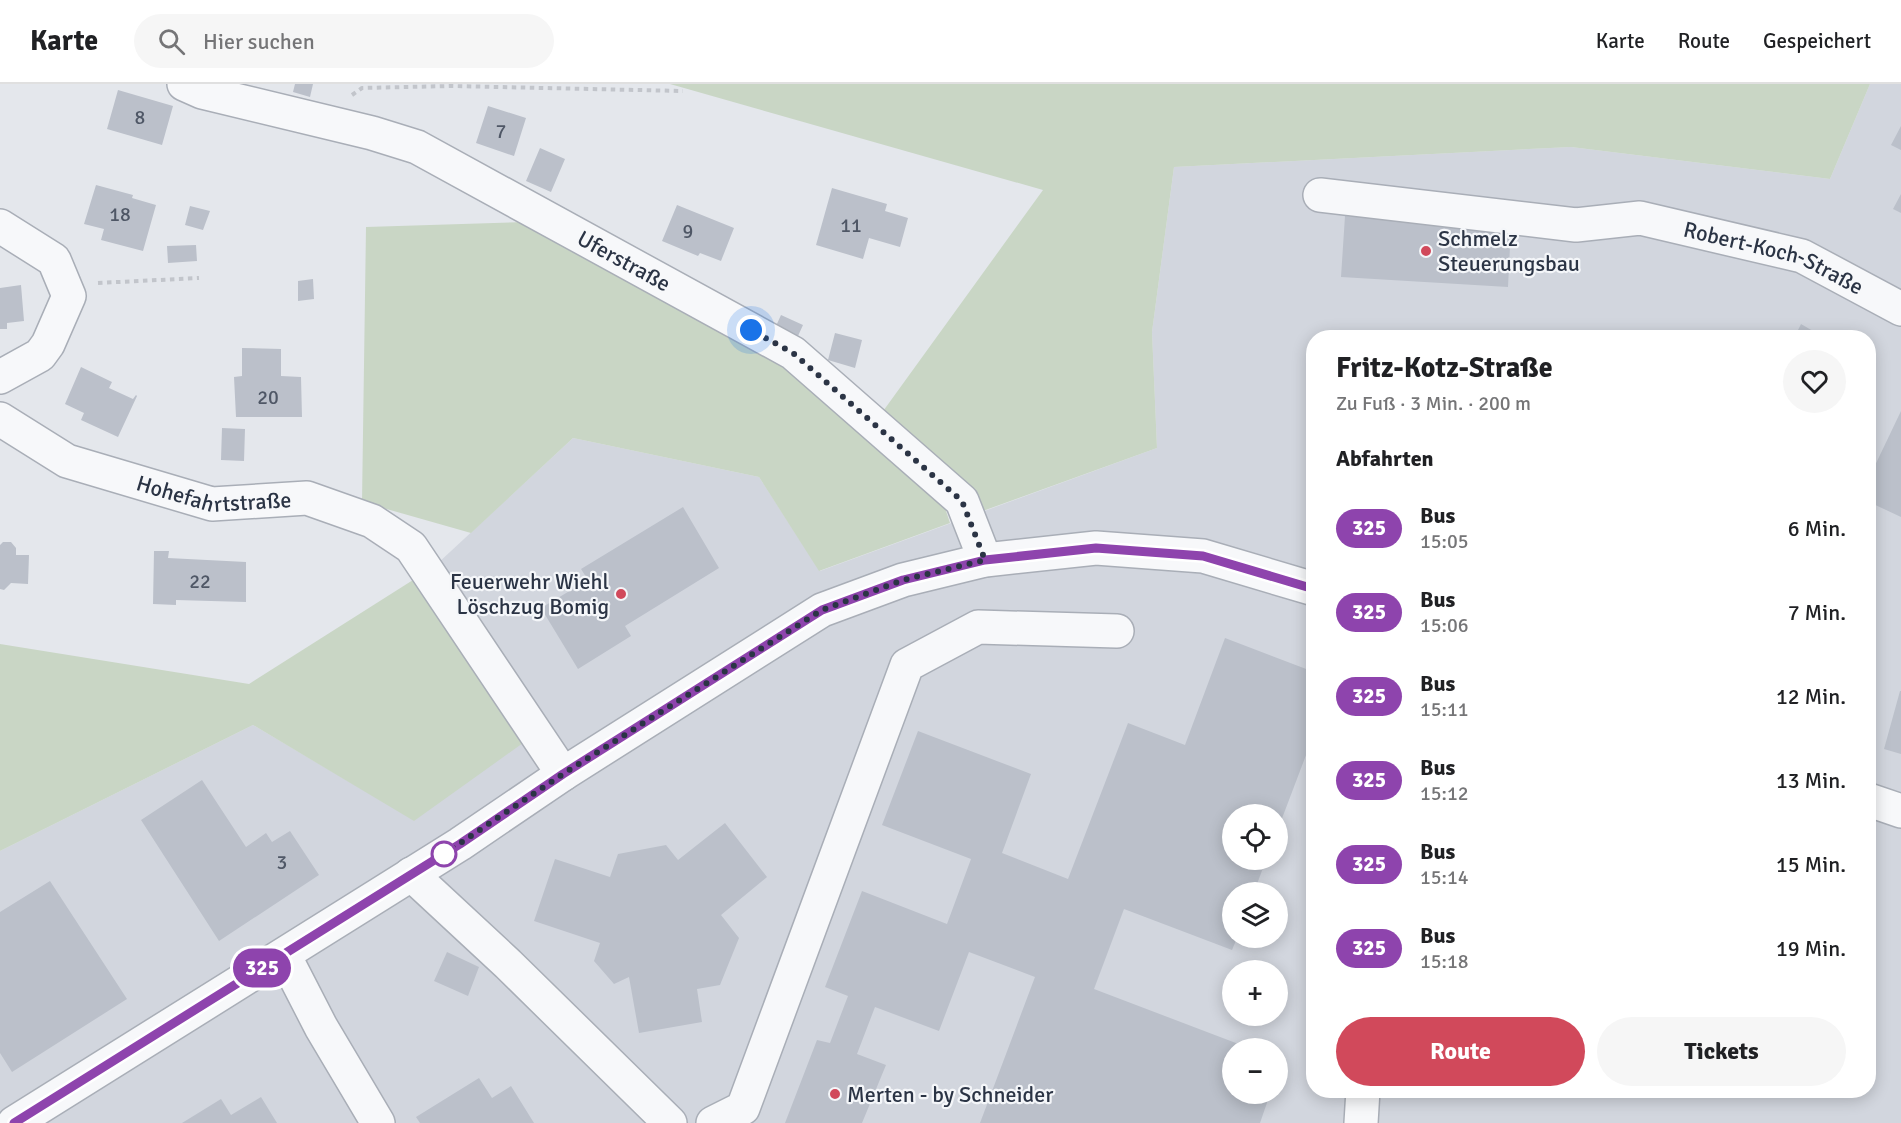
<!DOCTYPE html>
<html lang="de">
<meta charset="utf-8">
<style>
body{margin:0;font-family:Signika,sans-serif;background:#f6f6f6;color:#202124;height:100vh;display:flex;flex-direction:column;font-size:22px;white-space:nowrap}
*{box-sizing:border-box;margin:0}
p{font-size:20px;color:#757577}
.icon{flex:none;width:33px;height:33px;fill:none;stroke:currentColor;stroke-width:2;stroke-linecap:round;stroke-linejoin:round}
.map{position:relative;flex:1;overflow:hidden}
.drawer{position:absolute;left:1306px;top:246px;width:570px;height:768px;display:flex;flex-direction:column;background:#fff;border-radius:24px;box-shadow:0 3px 15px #0003}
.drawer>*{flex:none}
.badge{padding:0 12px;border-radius:20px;font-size:21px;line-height:39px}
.controls{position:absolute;left:1222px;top:720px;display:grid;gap:12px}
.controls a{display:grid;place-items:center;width:66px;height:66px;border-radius:50%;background:#fff;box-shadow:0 3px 15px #0003;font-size:30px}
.you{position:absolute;width:30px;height:30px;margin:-15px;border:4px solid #fff;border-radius:50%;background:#1a73e8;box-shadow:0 0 0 9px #1a73e833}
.map>.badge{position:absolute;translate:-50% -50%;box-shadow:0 0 0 3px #fff}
h2{padding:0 30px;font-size:22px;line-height:54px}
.round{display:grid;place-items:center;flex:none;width:63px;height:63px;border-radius:32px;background:#f6f6f6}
.summary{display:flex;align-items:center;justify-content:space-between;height:102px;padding:0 30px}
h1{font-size:28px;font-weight:700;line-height:45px}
.button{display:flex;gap:12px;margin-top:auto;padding:12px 30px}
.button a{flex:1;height:69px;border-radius:36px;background:#d1495b;color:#fff;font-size:24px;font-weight:700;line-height:69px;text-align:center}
.button a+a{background:#f6f6f6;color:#202124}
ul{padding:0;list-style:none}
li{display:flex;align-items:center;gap:18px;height:84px;padding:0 30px}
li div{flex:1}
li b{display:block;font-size:22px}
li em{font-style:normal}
li .badge{min-width:66px;font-weight:700;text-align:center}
header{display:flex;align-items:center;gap:36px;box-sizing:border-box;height:84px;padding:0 30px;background:#fff;border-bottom:2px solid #e0e0e0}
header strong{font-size:28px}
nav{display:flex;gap:33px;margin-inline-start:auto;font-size:21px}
.search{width:420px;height:54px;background:#f6f6f6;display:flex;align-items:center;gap:15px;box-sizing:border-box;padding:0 21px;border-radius:33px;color:#757577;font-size:22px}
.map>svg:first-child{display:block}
.built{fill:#d2d6de;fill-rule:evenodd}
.green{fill:#c9d6c5}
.building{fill:#bbc0ca}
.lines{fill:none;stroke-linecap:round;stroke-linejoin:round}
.minor-casing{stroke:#a9aeb7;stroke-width:36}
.path{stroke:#c2c5cb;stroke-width:4;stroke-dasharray:4.5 4.5;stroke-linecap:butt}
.minor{stroke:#f7f8fa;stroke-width:33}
.line-casing{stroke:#fff;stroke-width:14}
.line{stroke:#8e44ad;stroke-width:9}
.walk{stroke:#2b3445;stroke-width:6;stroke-dasharray:0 10.8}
.poi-dot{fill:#d1495b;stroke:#f4f6f9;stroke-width:2}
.stop-dot{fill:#fff;stroke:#8e44ad;stroke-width:3}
.labels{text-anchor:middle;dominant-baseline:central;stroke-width:4.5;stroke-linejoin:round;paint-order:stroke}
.number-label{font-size:20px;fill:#4f5766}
.poi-label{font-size:22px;fill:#2b3445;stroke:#f4f6f9;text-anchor:start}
.street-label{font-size:22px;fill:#2b3445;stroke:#f4f6f9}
</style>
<header>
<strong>Karte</strong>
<div class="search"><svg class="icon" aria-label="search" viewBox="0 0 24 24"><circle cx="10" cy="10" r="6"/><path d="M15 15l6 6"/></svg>Hier suchen</div>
<nav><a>Karte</a><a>Route</a><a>Gespeichert</a></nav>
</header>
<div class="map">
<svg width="1901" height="1039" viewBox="0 0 1901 1039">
<rect width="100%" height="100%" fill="#e4e7ec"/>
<path class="built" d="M1870,0H1901V1039H0V767L253,641L414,736L437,480L573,354L759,393L820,487L1157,364L1152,248L1174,83L1571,63L1830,95ZM1314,254H1869V1006H1314ZM1233,730H1278V776H1233ZM1233,808H1278V854H1233ZM1233,886H1278V932H1233ZM1233,964H1278V1010H1233Z"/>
<path class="green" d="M670,0H1870L1830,95L1571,63L1174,83L1152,248L1157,364L980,428L881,330L1043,106Z
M527,138L778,276L944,421L950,439L819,487L759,393L573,354L471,449L362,418L366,143Z
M413,496L523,659L414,737L253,641L0,767V560L249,600Z"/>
<path class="building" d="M295,0H313L310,13L293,8Z
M118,6L173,22L162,61L107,45Z
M488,22L526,34L514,72L476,59Z
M1901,42V66L1891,61Z
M540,64L565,75L551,108L526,97Z
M96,101L133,111L132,114L156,121L143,167L101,156L104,145L84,140Z
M832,104L887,120L885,127L908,134L900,163L869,154L863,175L816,161Z
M1901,110V129L1893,125Z
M677,121L734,144L721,177L700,169L698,172L662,157Z
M190,122L210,127L203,146L185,141Z
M1345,132L1511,142L1508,203L1341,193Z
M196,161L197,177L168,179L167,162Z
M313,195L314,215L298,217V197Z
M21,201L24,237L7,239V245H0V204Z
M781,231L803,241L798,252L776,242Z
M1801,240L1825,254H1794Z
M835,249L862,256L855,284L828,276Z
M242,264L281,265V292L301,293L302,333H236L234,293L242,292Z
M81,283L112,298L109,304L133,315L136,311L137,312L118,353L81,336L84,329L65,320Z
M1901,327V433L1869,418V394Z
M222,344L245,345L244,377L221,376Z
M683,423L719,484L625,542L631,552L578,585L541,524L588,496L581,485Z
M3,458H11L16,464V471H29L28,500L11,499L4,506L0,505V461Z
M154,467H169L168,474L246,478V518L176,516V521L153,520Z
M1225,554L1314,588V650L1278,745V730H1233V776H1266L1254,808H1233V854H1237L1232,866L1124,825L1094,905L1249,964H1233V1010H1270L1260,1039H980L1035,893L969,868L939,947L875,923L857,970L886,981L862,1039H785L817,956L830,959L848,912L825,903L862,807L947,840L971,775L882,741L918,647L1031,690L1002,769L1068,795L1128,639L1185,661Z
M1900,607H1901V670L1884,665Z
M202,696L246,763L266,749L272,758L290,747L319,791L219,857L141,736Z
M725,739L767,793L721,831L739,854L720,901L697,905L702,938L639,949L629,893L614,900L594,877L600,859L534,837L555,775L610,793L618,770L666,761L678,776Z
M50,797L127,915L12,988L0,969V828Z
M447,868L479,883L468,912L434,897Z
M479,994L492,1014L511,1002L534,1039H420L416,1033Z
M261,1013L277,1039H182L221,1015L231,1031Z"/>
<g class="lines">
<g class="minor-casing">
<g id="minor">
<path id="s1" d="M184,0L202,8L372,49L417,63L793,269L962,417L985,476"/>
<path id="s2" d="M1320,111L1576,141L1640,134L1802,172L1901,225"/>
<path d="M0,142L54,176L69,212L48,260L40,271L0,293"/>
<path id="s3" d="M0,335L67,377L212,420L307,414L372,437L411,463L563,690"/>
<path d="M1869,716L1901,727"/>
<path d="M411,790L508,880L670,1039"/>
<path d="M284,871L321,943L378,1039"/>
<path d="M14,1039L460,760L563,690L822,526L903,496L985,476L1096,464L1203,472L1314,505"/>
<path d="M713,1039L743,1024L907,581L978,543L1117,547"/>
<path d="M1361,1039L1363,1006"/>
</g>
</g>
<path class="path" d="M352,11L362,4L452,2L683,7
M98,199L199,194"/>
<use href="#minor" class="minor"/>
</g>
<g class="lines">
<g class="line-casing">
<path id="line" d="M14,1039L460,760L563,690L822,526L903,496L985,476L1096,464L1203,472L1314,505"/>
</g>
<use href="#line" class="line"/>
<path class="walk" d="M444,770L563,690L822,526L903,496L985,476L962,417L793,269L751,246"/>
</g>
<g class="poi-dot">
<circle cx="1426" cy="167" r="6"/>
<circle cx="621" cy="510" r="6"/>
<circle cx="835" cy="1010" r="6"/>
</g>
<circle class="stop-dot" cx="444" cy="770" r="12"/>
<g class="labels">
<g class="number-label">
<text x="140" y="33">8</text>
<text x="501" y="47">7</text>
<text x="120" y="130">18</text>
<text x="851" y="141">11</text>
<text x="688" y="147">9</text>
<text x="268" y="313">20</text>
<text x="200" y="497">22</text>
<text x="282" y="778">3</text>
</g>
<g class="poi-label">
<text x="1438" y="154">Schmelz<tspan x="1438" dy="25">Steuerungsbau</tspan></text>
<text x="609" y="497" text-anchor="end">Feuerwehr Wiehl<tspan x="609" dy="25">Löschzug Bomig</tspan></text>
<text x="847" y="1010">Merten - by Schneider</text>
</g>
<g class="street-label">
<text stroke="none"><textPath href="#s2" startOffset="462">Robert-Koch-Straße</textPath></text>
<text stroke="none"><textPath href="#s1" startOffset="478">Uferstraße</textPath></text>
<text stroke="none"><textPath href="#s3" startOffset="231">Hohefahrtstraße</textPath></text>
</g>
</g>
</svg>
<div class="controls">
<a><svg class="icon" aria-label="locate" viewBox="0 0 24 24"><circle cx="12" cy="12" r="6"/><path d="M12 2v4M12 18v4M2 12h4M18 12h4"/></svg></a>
<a><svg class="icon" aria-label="layers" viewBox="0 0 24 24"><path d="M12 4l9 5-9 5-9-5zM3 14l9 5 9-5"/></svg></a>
<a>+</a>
<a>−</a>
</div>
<div class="you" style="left:751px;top:246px"></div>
<b class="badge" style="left:262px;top:884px;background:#8e44ad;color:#fff">325</b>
<section class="drawer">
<div class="summary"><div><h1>Fritz-Kotz-Straße</h1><p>Zu Fuß · 3 Min. · 200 m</p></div><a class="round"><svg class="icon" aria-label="heart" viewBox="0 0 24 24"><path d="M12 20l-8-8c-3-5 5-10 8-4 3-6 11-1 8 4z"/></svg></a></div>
<h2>Abfahrten</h2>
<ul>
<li><span class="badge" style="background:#8e44ad;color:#fff">325</span><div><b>Bus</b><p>15:05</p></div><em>6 Min.</em></li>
<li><span class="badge" style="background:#8e44ad;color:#fff">325</span><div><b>Bus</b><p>15:06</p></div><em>7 Min.</em></li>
<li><span class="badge" style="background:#8e44ad;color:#fff">325</span><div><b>Bus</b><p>15:11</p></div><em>12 Min.</em></li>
<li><span class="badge" style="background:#8e44ad;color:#fff">325</span><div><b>Bus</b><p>15:12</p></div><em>13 Min.</em></li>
<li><span class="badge" style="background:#8e44ad;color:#fff">325</span><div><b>Bus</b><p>15:14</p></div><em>15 Min.</em></li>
<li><span class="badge" style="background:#8e44ad;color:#fff">325</span><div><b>Bus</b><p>15:18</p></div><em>19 Min.</em></li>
</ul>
<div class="button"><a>Route</a><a>Tickets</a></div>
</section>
</div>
